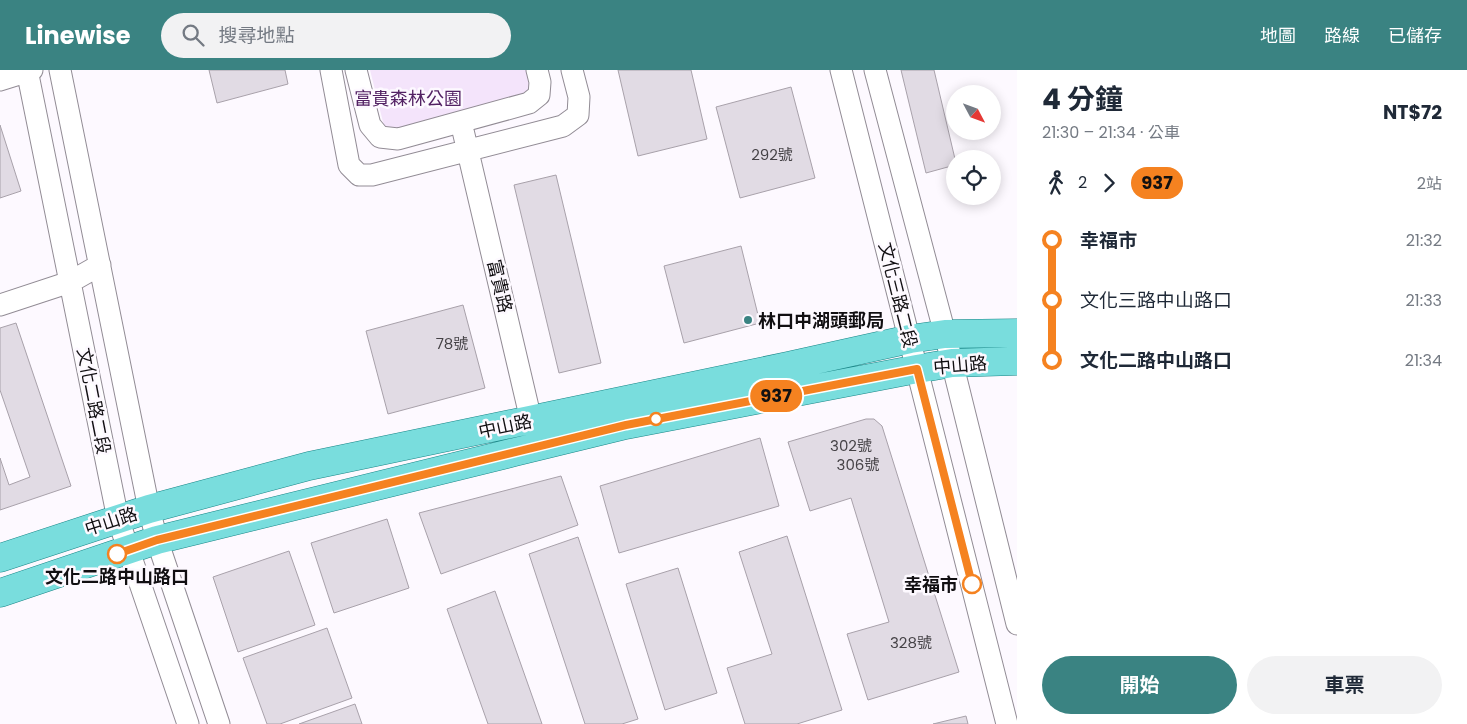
<!DOCTYPE html>
<html lang="zh-TW">
<meta charset="utf-8">
<style>
body{margin:0;font-family:Poppins,"Noto Sans TC",sans-serif;background:#f2f2f3;color:#1f2937;height:100vh;display:flex;flex-direction:column;font-size:19px;white-space:nowrap}
*{box-sizing:border-box;margin:0}
p{font-size:16px;color:#747a83}
.icon{flex:none;width:28px;height:28px;fill:none;stroke:currentColor;stroke-width:2;stroke-linecap:round;stroke-linejoin:round}
.map{position:relative;flex:1;overflow:hidden}
.sheet{display:flex;flex-direction:column;background:#fff;width:450px}
.sheet>*{flex:none}
.badge{padding:0 10px;border-radius:16px;font-size:18px;line-height:32px}
.needle{width:32px;rotate:131deg}
.buttons{position:absolute;left:946px;top:15px;display:grid;gap:10px}
.buttons a{display:grid;place-items:center;width:55px;height:55px;border-radius:50%;background:#fff;box-shadow:0 2px 12px #0003;font-size:25px}
.map>.badge{position:absolute;translate:-50% -50%;box-shadow:0 0 0 2px #fff}
.legs{display:flex;align-items:center;gap:8px;height:55px;padding:0 25px;font-size:16px}
.legs p{margin-inline-start:auto}
.overview{display:flex;align-items:center;justify-content:space-between;height:85px;padding:0 25px}
h1{font-size:28px;font-weight:700;line-height:38px}
.action{display:flex;gap:10px;margin-top:auto;padding:10px 25px}
.action a{flex:1;height:58px;border-radius:30px;background:#3a8382;color:#fff;font-size:20px;font-weight:700;line-height:58px;text-align:center}
.action a+a{background:#f2f2f3;color:#1f2937}
ul{padding:0 25px;list-style:none}
li{display:flex;align-items:center;gap:18px;height:60px;font-size:19px}
li i{display:grid;place-items:center;width:8px;height:100%;margin:0 6px;background:currentColor}
li i::after{content:'';width:12px;height:12px;margin:-6px;border:4px solid;border-radius:50%;background:#fff}
li p{margin-inline-start:auto}
li:first-child i{background:linear-gradient(#0000 50%,currentColor 0)}
li:last-child i{background:linear-gradient(currentColor 50%,#0000 0)}
header{display:flex;align-items:center;gap:30px;box-sizing:border-box;height:70px;padding:0 25px;background:#3a8382;color:#fff}
header strong{font-size:24px}
nav{display:flex;gap:28px;margin-inline-start:auto;font-size:18px}
.search{width:350px;height:45px;background:#f2f2f3;display:flex;align-items:center;gap:12px;box-sizing:border-box;padding:0 18px;border-radius:28px;color:#747a83;font-size:19px}
main{display:flex;flex:1;min-height:0}
.map>svg:first-child{display:block}
.green{fill:#f4e4fb}
.building{fill:#e1dbe4;stroke:#a8a1aa}
.lines{fill:none;stroke-linecap:round;stroke-linejoin:round}
.minor-casing{stroke:#928c95;stroke-width:23}
.major-casing{stroke:#1a8687;stroke-width:29}
.minor{stroke:#fff;stroke-width:21}
.major{stroke:#79dddd;stroke-width:28}
.line-1-casing{stroke:#fff;stroke-width:11}
.line-1{stroke:#f58220;stroke-width:8}
.poi-dot{fill:#3a8382;stroke:#fdf9ff;stroke-width:2}
.stop-1-dot{fill:#fff;stroke:#f58220;stroke-width:2.5}
.labels{text-anchor:middle;dominant-baseline:central;stroke-width:5;stroke-linejoin:round;paint-order:stroke}
.number-label{font-size:15px;fill:#454246}
.park-label{font-size:18px;fill:#532264;stroke:#fdf9ff}
.street-label{font-size:18px;fill:#110f12;stroke:#fdf9ff}
.poi-label{font-size:18px;font-weight:bold;fill:#110f12;stroke:#fdf9ff;text-anchor:start}
.stop-label{font-size:18px;font-weight:bold;fill:#110f12;stroke:#fdf9ff}
</style>
<header>
<strong>Linewise</strong>
<div class="search"><svg class="icon" aria-label="search" viewBox="0 0 24 24"><circle cx="10" cy="10" r="6"/><path d="M15 15l6 6"/></svg>搜尋地點</div>
<nav><a>地圖</a><a>路線</a><a>已儲存</a></nav>
</header>
<main>
<div class="map">
<svg width="1017" height="654" viewBox="0 0 1017 654">
<rect width="100%" height="100%" fill="#fdf9ff"/>
<path class="green" d="M370,0H528L532,14L526,24L394,60L384,56Z"/>
<path class="building" d="M209,0H285L288,14L217,33Z
M618,0H691L707,69L638,86Z
M901,0H934L955,89V95L926,103Z
M791,17L815,108L740,128L716,37Z
M0,55L21,121L0,128Z
M556,105L601,293L559,303L514,115Z
M741,176L760,253L684,273L664,196Z
M463,235L485,318L388,344L366,261Z
M16,253L71,416L0,440V388L9,415L30,407L0,320V258Z
M866,349H874L882,356L959,602L868,630L847,564L889,552L851,428L810,441L788,372Z
M760,368L779,436L619,483L600,416Z
M561,406L578,455L441,504L419,443Z
M387,449L409,518L334,543L311,473Z
M787,466L842,640L797,654H745L727,598L772,584L739,482Z
M578,467L638,649L622,654H585L529,484Z
M289,481L315,555L238,582L213,507Z
M678,498L717,623L665,640L626,514Z
M495,521L542,654H488L447,539Z
M327,558L352,628L280,654H267L243,588Z
M355,634L362,654H299Z
M966,646L968,654H933Z"/>
<g class="lines">
<g class="minor-casing">
<path id="minor" d="M27,0L118,449L188,654
M60,0L149,439L157,470L219,654
M331,0L349,95L359,105H372L563,56L578,45L579,27L572,0
M356,0L370,55L380,67L398,69L529,33L539,25L540,12L537,0
M841,0L1007,654
M875,0L945,264L1017,554
M0,10L32,0
M461,52L531,350
M0,235L70,212L100,195"/>
</g>
<g class="major-casing">
<path id="major" d="M0,488L149,439L309,396L788,296L910,269L945,264L1017,263
M0,523L157,470L515,382L626,355L917,299L952,293L1017,291"/>
</g>
<use href="#minor" class="minor"/>
<use href="#major" class="major"/>
</g>
<g class="lines">
<g class="line-1-casing">
<path id="line-1" d="M117,484L157,470L626,355L917,299L972,514"/>
</g>
<use href="#line-1" class="line-1"/>
</g>
<circle class="poi-dot" cx="748" cy="250" r="5"/>
<g class="stop-1-dot">
<circle cx="656" cy="349" r="6"/>
<circle cx="117" cy="484" r="9"/>
<circle cx="972" cy="514" r="9"/>
</g>
<g class="labels">
<g class="number-label">
<text x="772" y="84">292號</text>
<text x="452" y="273">78號</text>
<text x="851" y="375">302號</text>
<text x="858" y="394">306號</text>
<text x="911" y="572">328號</text>
</g>
<g class="park-label">
<text x="408" y="28">富貴森林公園</text>
</g>
<g class="street-label">
<text transform="translate(500 216) rotate(77)">富貴路</text>
<text transform="translate(898 225) rotate(76)">文化三路二段</text>
<text transform="translate(960 295) rotate(-5)">中山路</text>
<text transform="translate(94 331) rotate(79)">文化二路二段</text>
<text transform="translate(505 356) rotate(-12)">中山路</text>
<text transform="translate(111 451) rotate(-18)">中山路</text>
</g>
<g class="poi-label">
<text x="758" y="250">林口中湖頭郵局</text>
</g>
<g class="stop-label">
<text x="117" y="506">文化二路中山路口</text>
<text x="958" y="514" text-anchor="end">幸福市</text>
</g>
</g>
</svg>
<div class="buttons">
<a><svg class="needle" viewBox="-14 -14 28 28"><path d="M0-13l5 13h-10z" fill="#e53935"/><path d="M0 13l5-13h-10z" fill="#747a83"/></svg></a>
<a><svg class="icon" aria-label="locate" viewBox="0 0 24 24"><circle cx="12" cy="12" r="6"/><path d="M12 2v4M12 18v4M2 12h4M18 12h4"/></svg></a>
</div>
<b class="badge" style="left:776px;top:326px;background:#f58220;color:#111">937</b>
</div>
<section class="sheet">
<div class="overview"><div><h1>4 分鐘</h1><p>21:30 – 21:34 · 公車</p></div><b>NT$72</b></div>
<div class="legs"><svg class="icon" aria-label="walk" viewBox="0 0 24 24"><circle cx="13" cy="4" r="2"/><path d="M13 8l-2 6 4 7M11 14l-3 7M7 12l3-4h3l4 4"/></svg>2<svg class="icon" aria-label="forward" viewBox="0 0 24 24"><path d="M9 5l7 7-7 7"/></svg><b class="badge" style="background:#f58220;color:#111">937</b><p>2站</p></div>
<ul>
<li><i style="color:#f58220"></i><b>幸福市</b><p>21:32</p></li>
<li><i style="color:#f58220"></i><span>文化三路中山路口</span><p>21:33</p></li>
<li><i style="color:#f58220"></i><b>文化二路中山路口</b><p>21:34</p></li>
</ul>
<div class="action"><a>開始</a><a>車票</a></div>
</section>
</main>
